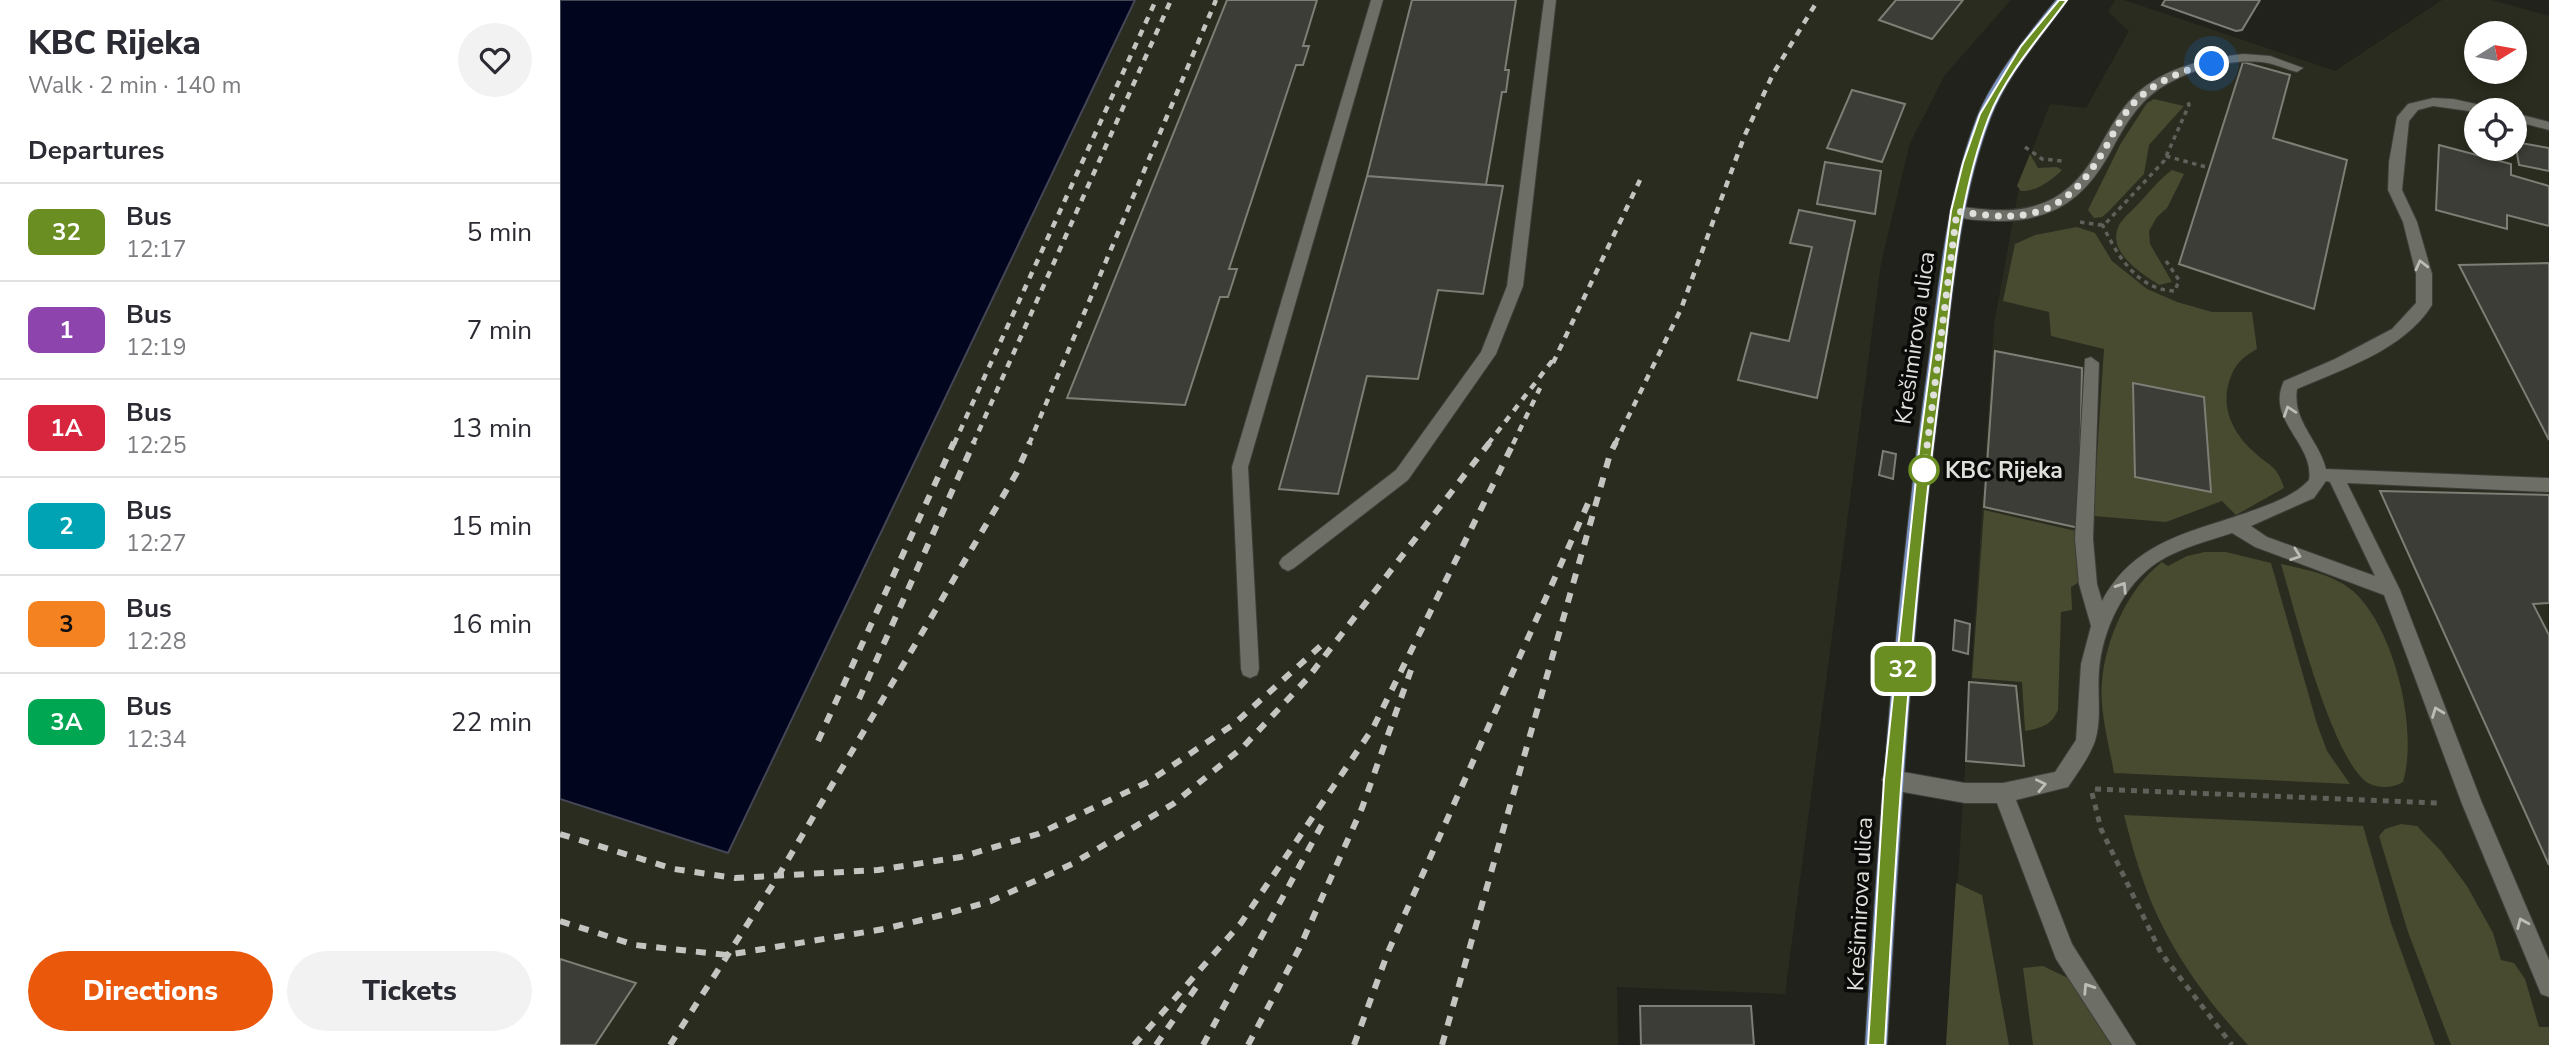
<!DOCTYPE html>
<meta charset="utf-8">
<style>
body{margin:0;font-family:"Nunito Sans",sans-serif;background:#f2f2f3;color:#2b2b33;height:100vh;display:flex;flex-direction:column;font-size:26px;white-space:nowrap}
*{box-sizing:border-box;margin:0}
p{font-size:23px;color:#7c7c81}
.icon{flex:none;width:38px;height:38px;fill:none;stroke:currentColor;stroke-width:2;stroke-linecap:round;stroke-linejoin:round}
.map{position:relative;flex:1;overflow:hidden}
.panel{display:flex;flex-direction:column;background:#fff;width:560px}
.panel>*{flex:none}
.badge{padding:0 14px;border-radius:10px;font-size:24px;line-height:46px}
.needle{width:46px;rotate:79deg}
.buttons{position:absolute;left:1904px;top:21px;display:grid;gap:14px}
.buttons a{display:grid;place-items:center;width:63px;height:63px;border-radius:50%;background:#fff;box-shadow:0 4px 10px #0003;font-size:35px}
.you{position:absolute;width:35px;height:35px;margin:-18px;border:5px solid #fff;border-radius:50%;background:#1a73e8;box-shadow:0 0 0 10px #1a73e833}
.map>.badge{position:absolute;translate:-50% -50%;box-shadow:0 0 0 4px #fff}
h2{padding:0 28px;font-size:26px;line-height:63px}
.round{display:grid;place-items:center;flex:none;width:74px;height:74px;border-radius:37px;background:#f2f2f3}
.summary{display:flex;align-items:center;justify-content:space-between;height:119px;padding:0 28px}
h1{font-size:33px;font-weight:800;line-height:52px}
.cta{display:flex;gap:14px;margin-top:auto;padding:14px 28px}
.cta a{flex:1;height:80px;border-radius:42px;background:#ea580c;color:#fff;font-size:28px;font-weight:800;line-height:80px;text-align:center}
.cta a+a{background:#f2f2f3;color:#2b2b33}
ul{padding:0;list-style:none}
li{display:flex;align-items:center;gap:21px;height:98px;padding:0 28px;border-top:2px solid #e1e1e2}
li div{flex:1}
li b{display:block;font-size:26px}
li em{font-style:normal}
li .badge{min-width:77px;font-weight:700;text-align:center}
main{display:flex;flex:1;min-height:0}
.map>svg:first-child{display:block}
.built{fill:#2a2c1f;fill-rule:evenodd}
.green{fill:#484b30}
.water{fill:#01051d;stroke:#444656;stroke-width:2}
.building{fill:#3c3d36;stroke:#7d7e75;stroke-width:2}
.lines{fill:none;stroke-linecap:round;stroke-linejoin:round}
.lane-casing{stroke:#3e3e39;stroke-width:2}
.street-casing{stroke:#3e3e39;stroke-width:2}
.primary-casing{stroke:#3e3e39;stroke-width:2}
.path-far1{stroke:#60615b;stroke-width:3.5;stroke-dasharray:4.5 4.5;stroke-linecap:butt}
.path{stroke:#60615b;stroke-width:5;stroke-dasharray:6 6;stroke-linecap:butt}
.lane{fill:#6d6e66;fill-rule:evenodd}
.street{fill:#6d6e66;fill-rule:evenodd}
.primary{fill:#768fbe;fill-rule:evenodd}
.rail-far1{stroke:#c4c4c0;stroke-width:4.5;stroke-dasharray:7 7;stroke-linecap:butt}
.rail{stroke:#c4c4c0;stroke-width:6;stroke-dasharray:10 10;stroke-linecap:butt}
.oneway{stroke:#bdbdb8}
.line{fill:#6b8e23;stroke:#fff;stroke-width:2}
.walk{stroke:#dfdfdb;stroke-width:7;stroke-dasharray:0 12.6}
.stop-dot{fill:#fff;stroke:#6b8e23;stroke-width:3.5}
.labels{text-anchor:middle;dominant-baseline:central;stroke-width:7;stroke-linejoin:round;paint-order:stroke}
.street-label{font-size:23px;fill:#dfdfdb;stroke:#0a0b08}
.stop-label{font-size:23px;font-weight:bold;fill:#dfdfdb;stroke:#0a0b08;text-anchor:start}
</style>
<main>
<section class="panel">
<div class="summary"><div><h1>KBC Rijeka</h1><p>Walk · 2 min · 140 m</p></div><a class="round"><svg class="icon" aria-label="heart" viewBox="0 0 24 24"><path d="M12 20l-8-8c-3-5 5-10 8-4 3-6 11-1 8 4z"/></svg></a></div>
<h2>Departures</h2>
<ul>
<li><span class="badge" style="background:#6b8e23;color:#fff">32</span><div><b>Bus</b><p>12:17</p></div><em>5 min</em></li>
<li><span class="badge" style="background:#8e44ad;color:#fff">1</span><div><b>Bus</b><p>12:19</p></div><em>7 min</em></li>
<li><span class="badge" style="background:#d7263d;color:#fff">1A</span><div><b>Bus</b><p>12:25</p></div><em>13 min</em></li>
<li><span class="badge" style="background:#00a3b4;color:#fff">2</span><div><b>Bus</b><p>12:27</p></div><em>15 min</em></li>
<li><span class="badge" style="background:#f58220;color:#111">3</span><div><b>Bus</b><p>12:28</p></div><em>16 min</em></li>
<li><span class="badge" style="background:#00a651;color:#fff">3A</span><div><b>Bus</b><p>12:34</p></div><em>22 min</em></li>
</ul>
<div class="cta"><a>Directions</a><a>Tickets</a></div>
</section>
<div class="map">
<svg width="1989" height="1045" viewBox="0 0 1989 1045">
<rect width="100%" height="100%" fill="#21221b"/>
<path class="built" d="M572,0H1451L1385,75L1350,143L1321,263L1225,994L1057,987L1058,1045H0V799L168,852Z
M1555,0H1564L1775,71L1882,0H1932L1989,16V1045H1387L1434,325L1460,182L1490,104L1526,108L1569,31L1548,12ZM1916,33H1955V72H1916ZM1916,110H1955V149H1916Z"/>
<path class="green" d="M1594,99L1624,106L1589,145L1584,174L1549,211L1542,217L1534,218L1528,210L1561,143L1587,103Z
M1470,154L1478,168L1497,167L1502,170C1492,180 1476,192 1461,191L1457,186Z
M1612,170L1624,174L1607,208L1597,217L1589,231L1590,244L1612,282L1599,285C1579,272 1543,249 1561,222C1567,214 1575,208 1581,201C1591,190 1600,179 1612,170Z
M1517,227L1535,233L1552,261L1587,289L1617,302L1652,312H1692L1697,349C1682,357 1674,365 1669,382C1661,408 1673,433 1693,451C1708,466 1717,464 1724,488L1676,515L1662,501L1606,522L1533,516L1544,349L1491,336L1489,312L1443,301L1455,244L1475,235Z
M1424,510L1516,531L1521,581L1511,587L1512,610L1501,612L1498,710C1491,726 1481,728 1465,731L1462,682L1412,678Z
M1645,552H1666L1711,563L1757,724L1767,751L1790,784L1554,773C1549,744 1539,710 1542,681C1546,638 1568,588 1602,562L1608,566L1627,556Z
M1721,564C1748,570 1781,576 1800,598C1836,638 1858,731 1843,782C1833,788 1819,789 1808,783C1772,760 1734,608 1721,564Z
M1564,815L1803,826L1831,923L1875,1045H1688C1645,999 1605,943 1584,883C1576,861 1570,838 1564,815Z
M1841,824L1857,826L1881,851L1907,886L1933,933L1941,960L1954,963L1965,979L1979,1027H1989V1045H1891L1848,932L1819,836L1825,829Z
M1396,883L1422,895L1449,1045H1386Z
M1483,966L1510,979L1552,1045H1473L1463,968Z"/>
<path class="water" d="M0,0H575L168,853L0,799Z"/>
<path class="building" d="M667,0H757L743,46H749L743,65H736L669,269H677L668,297H660L625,405L507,398Z
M852,0H956L945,70H949L946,92H942L926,185L807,176Z
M1336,0H1403L1372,39L1319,20Z
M1605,0H1700L1682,30L1676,31L1602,5Z
M1683,62L1730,75L1713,138L1787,160L1754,309L1619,264Z
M1292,90L1345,104L1322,162L1267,148Z
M1955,142L1989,148V171L1959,165Z
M1879,145L1951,164V175L1989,186V226L1947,215V229L1876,210Z
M1265,162L1321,171L1315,214L1257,204Z
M807,176L943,186L923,294L878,290L858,379L807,376L778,494L719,489Z
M1239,210L1295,221L1257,398L1178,380L1191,333L1229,341L1252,247L1230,243Z
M1989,263V440L1899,265Z
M1435,351L1522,368L1519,528L1424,507Z
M1573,383L1644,397L1651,492L1575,477Z
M1323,451L1336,454L1333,479L1319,475Z
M1820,491L1989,495V603L1973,604L1989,635V865Z
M1395,620L1410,624L1408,654L1393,650Z
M1409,682L1456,686L1464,766L1406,761Z
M0,959L76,983L35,1045H0Z
M1080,1006H1191L1194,1045H1081Z"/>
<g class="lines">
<g class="lane-casing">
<path id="lane" d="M811,0H823L688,467L699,669L697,675L690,678L683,675L681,669L672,467Z
M1873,98L1893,99L1930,107L1932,110H1916V112L1873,106L1858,110L1849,121L1842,190L1857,222L1872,274V305C1844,350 1783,369 1737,389C1732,421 1759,440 1766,469L1989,478V492L1787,483L1840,590L1922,803L1989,960V997L1981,994L1902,804L1824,595L1695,547L1672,533C1648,541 1620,548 1598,562C1563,585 1542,631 1539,671C1537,694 1542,719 1535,741C1529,758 1518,772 1508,787L1456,800L1512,944L1576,1045H1552L1496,959L1437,803H1405L1332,790L1325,787L1322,780L1325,773L1332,770L1405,783H1443L1495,772L1516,740L1521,664L1531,626L1519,584L1515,539L1525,359L1531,357L1539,363L1533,539L1537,584L1542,601C1576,538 1635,532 1697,509C1715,502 1735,495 1749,480C1755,444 1705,420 1724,381L1775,359L1832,329L1856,303V274L1843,222L1828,190L1829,162L1837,117L1848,104ZM1766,481L1770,482L1815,576L1707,537L1691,526L1754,498Z
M1955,113L1989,122V130L1955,121Z"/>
</g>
<g class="street-casing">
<path id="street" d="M984,0H996L963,286L936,354L848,480L734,568L728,571L722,568L719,563L722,558L836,470L921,352L947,286Z
M1684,54L1710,56L1743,68L1737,72C1725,69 1713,63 1701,62C1667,59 1628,70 1599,89C1576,105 1564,127 1551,151C1524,200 1492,222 1435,221C1423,220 1398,221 1390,211L1397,206C1456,216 1502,212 1535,155C1547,134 1558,111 1576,94C1605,67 1647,58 1684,54Z"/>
</g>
<g class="primary-casing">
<path id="primary" d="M1496,0H1508C1482,36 1447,75 1431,117C1398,203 1393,297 1381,388C1353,606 1340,825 1327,1045H1305C1319,825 1335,605 1365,387C1378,297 1384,202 1417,117C1433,77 1469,33 1496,0Z"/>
</g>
<path class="path-far1" d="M1465,147L1482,159L1502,161
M1606,156L1646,167
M1520,222L1540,225L1546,223L1604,161L1629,105L1627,99
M1542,224C1557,255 1577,290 1615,291L1619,280L1606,261"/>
<path class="path" d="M1535,789L1879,803
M1532,793L1541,829L1601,953L1672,1045"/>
<use href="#lane" class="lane"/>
<use href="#street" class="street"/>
<use href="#primary" class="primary"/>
<path class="rail-far1" d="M993,363L1080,180
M394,444L596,0
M413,444L611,0
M469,444L656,0
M928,444L996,356
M953,444L980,388
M1055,444L1121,309L1184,137L1213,74L1258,0"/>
<path class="rail" d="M299,699L414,442
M258,741L394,442
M0,834L114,869L175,878L318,870L401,857L478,834L588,782L674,724L765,642
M0,921L75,945L167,955L324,929L382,915L431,901L512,864L613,804L683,747L747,679L930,442
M110,1045L217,878L456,474L470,442
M574,1045L681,923L813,728L954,442
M596,1045L637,986
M643,1045L766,817
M688,1045L739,949L802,808L851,670
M794,1045L828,952L1030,499
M882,1045L1050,454L1056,442"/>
</g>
<defs><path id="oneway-chevron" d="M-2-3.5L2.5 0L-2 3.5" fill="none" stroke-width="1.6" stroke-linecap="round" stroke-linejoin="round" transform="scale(1.75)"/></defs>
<g class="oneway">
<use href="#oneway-chevron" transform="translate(1861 265) rotate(-104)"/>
<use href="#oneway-chevron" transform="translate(1729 411) rotate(-109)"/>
<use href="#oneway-chevron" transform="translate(1736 555) rotate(20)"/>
<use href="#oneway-chevron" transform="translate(1562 587) rotate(-57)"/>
<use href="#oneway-chevron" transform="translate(1877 712) rotate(-111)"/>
<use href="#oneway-chevron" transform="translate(1481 785) rotate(-12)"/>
<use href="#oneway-chevron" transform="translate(1962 923) rotate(-113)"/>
<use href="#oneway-chevron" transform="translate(1528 988) rotate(-123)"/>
</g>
<path class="line" d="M1499,0H1507C1480,37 1446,74 1429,117C1396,203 1392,297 1380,387C1352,606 1337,825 1325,1045H1308L1324,780L1360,442L1391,211L1403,163L1420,114L1461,46Z"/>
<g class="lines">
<path class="walk" d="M1364,470L1397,211C1469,224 1505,215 1543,152C1552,137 1560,118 1572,105C1592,83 1623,69 1652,64"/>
</g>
<circle class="stop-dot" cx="1364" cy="470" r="14"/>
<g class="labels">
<g class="street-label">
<text transform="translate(1355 338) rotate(-82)">Krešimirova ulica</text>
<text transform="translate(1300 904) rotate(-87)">Krešimirova ulica</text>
</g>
<g class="stop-label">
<text x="1385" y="470">KBC Rijeka</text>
</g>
</g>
</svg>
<div class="buttons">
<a><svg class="needle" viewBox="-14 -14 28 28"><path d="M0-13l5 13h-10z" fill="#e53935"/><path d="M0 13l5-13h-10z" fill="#7c7c81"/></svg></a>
<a><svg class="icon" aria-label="locate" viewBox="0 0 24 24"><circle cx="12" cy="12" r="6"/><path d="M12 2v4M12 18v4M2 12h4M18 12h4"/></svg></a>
</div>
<div class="you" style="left:1652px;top:64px"></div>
<b class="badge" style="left:1343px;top:669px;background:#6b8e23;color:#fff">32</b>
</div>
</main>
